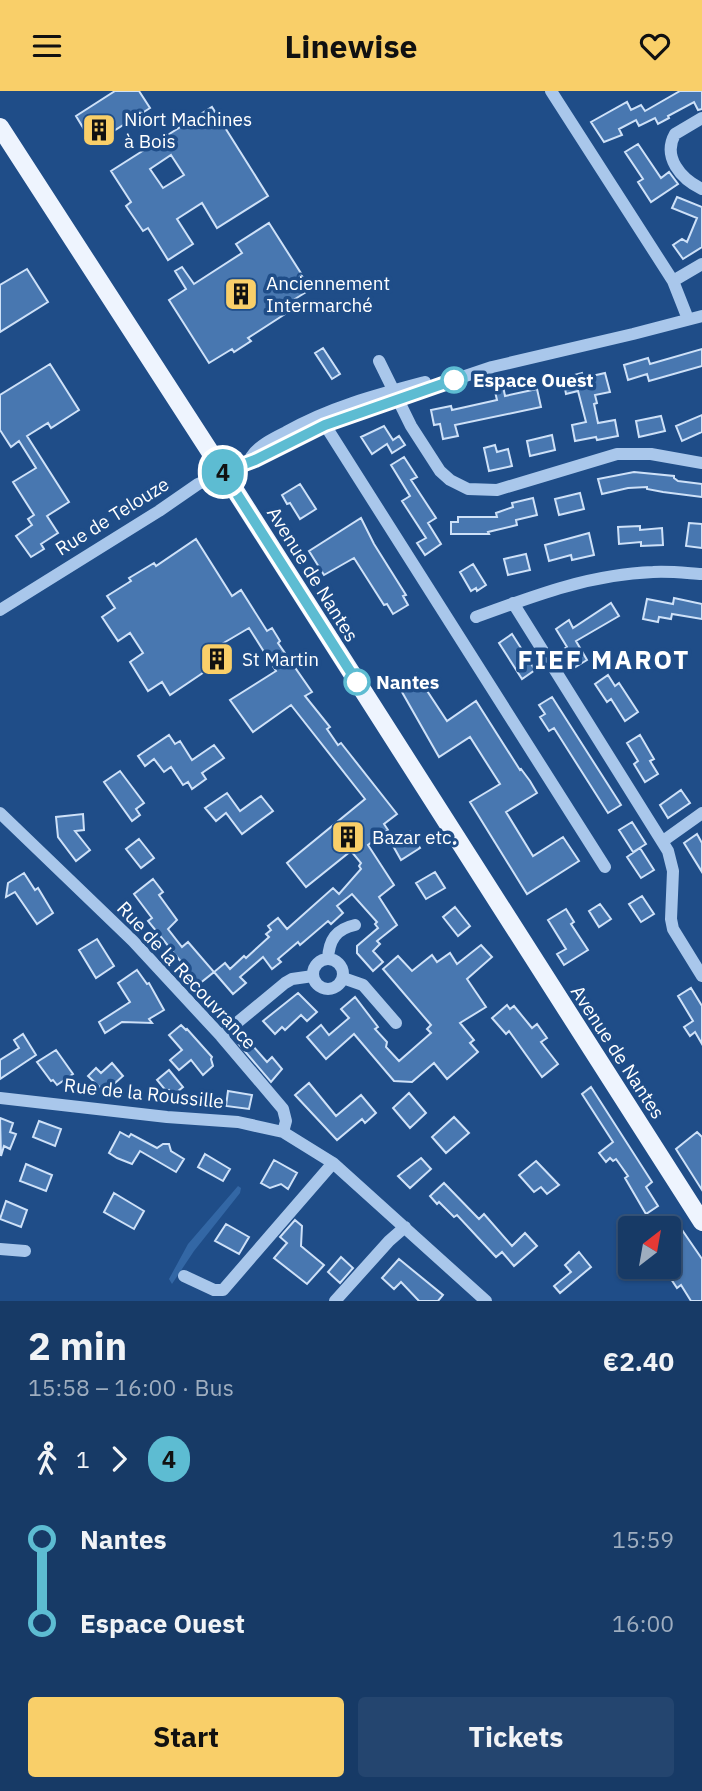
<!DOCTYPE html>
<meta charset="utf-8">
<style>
body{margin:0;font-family:"IBM Plex Sans",sans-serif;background:#24456f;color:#f1f3f6;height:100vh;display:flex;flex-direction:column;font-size:26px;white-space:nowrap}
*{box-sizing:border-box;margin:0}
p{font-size:23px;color:#9eadbf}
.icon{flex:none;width:38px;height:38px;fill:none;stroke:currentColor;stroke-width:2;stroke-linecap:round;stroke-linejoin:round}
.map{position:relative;height:1210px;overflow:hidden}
.sheet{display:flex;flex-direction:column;background:#173a66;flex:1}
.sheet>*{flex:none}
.badge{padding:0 14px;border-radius:23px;font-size:24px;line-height:46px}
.needle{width:46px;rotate:31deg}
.fabs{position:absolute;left:618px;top:1125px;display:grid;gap:14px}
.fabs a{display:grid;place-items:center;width:63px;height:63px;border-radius:7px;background:#173a66;box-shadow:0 2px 5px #0004,0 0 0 2px #36547a;font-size:35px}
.map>.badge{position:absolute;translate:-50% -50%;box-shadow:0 0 0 4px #fff}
.legs{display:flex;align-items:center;gap:10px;height:77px;padding:0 28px;font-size:23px}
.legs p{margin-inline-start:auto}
.overview{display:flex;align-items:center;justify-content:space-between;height:119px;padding:0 28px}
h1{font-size:38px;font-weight:700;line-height:52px}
.primary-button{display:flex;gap:14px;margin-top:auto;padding:14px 28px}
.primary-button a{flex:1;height:80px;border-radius:7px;background:#f9cf69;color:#111;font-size:28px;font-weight:700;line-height:80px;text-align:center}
.primary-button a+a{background:#24456f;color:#f1f3f6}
ul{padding:0 28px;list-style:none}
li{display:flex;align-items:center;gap:24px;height:84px;font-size:26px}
li i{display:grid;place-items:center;width:10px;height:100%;margin:0 9px;background:currentColor}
li i::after{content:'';width:18px;height:18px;margin:-9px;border:5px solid;border-radius:50%;background:#173a66}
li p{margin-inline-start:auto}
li:first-child i{background:linear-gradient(#0000 50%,currentColor 0)}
li:last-child i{background:linear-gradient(currentColor 50%,#0000 0)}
header{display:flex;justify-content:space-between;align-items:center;height:91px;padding:0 28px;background:#f9cf69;color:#111;font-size:32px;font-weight:700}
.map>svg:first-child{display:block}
.green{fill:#3367a5}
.building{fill:#4877b0;stroke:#cee1f8;stroke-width:2;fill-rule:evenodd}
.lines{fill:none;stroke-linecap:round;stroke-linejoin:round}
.minor{stroke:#a9c7eb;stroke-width:12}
.major{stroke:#eef4fe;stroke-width:18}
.line-1-casing{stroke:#fff;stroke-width:16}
.line-1{stroke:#5dbcd2;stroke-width:10}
.stop-1-dot{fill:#fff;stroke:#5dbcd2;stroke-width:3.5}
.labels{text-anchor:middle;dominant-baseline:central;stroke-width:7;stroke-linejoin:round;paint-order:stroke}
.poi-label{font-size:19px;fill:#fff;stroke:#1f4d88;text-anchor:start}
.stop-label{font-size:19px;font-weight:bold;fill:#fff;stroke:#1f4d88;text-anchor:start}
.street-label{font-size:19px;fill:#fff;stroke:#1f4d88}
.district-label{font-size:26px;font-weight:bold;letter-spacing:2px;fill:#fff;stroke:#1f4d88}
</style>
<header><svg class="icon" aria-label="menu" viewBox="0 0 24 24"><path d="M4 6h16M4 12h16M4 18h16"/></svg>Linewise<svg class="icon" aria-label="heart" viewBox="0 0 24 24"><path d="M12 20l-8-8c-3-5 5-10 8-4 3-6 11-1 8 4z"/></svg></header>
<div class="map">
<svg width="702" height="1210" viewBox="0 0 702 1210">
<rect width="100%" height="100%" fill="#1f4d88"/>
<path class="green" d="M238,1095L241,1097L240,1102L194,1160L172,1193L169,1188L188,1153Z"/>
<path class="building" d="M115,0H139L150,17L93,53L76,25Z
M680,0H702V18L698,19L694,11L668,25L669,27L658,33L655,27L639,35L636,29L619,38L622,44L604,51L591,31L627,11L631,19L641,14L645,20Z
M212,16L268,105L217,137L202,112L177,128L193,153L168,169L148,137L143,140L126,115L131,111L111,80ZM171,64L184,84L163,97L150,78Z
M638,53L661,87L669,81L678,93L651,111L638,91L643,88L625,61Z
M677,106L702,116V156L683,168L673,154L682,148L687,151L697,127L672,117Z
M269,132L311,198L295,208L299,214L248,247L251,250L234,261L232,258L209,272L169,209L186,198L175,180L182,176L194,193L242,162L236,153Z
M27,178L48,211L0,241V194Z
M323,257L340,283L332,288L315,262Z
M702,258V275L649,290L647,283L628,289L624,274L648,267L650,273Z
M50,273L79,319L51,337L48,332L27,345L69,411L47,425L58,442L41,453L44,458L31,466L16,445L32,434L28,428L34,424L13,391L36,377L19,350L11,356L0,339V304Z
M582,282L583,287L605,282L610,301L595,304L597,312L594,313L598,332L615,329L618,345L597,349L596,346L575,350L572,334L586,331L578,300L566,303L563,287Z
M501,285L505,305L537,298L541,316L455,334L458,345L443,348L440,333L434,334L431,319L451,315L452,319L497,309L492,288Z
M702,324V341L682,350L676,335Z
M661,325L665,340L639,346L636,330Z
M384,335L393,349L399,345L405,354L392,362L387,353L372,363L361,346Z
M552,344L555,359L530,365L527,350Z
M495,354L497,361L508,358L512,375L489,380L484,357Z
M404,366L417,386L411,389L436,427L428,432L441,453L425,464L417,452L426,447L402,410L410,405L391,374Z
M634,381L674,385V387L678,390L702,393V406L663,401L647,398V396L628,397L602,403L598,388Z
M300,393L316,418L300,428L290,412L287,413L282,404Z
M580,402L584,418L559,424L555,408Z
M533,407L537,424L516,429L517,434L488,441L489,443H451V431H458V426H497L496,422L513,416L512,412Z
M361,427L374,453L406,504L403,505L408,514L393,523L387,513L384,514L354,467L324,484L309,460Z
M689,432L702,433V457L686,455Z
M640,435V439L662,437L663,454L641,455V451L619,453L618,436Z
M589,442L594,464L572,469L571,464L549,470L545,454Z
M196,448L232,505L241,499L267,540L272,537L280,550L278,552L312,601L305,605L330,636L327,638L338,654L341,652L397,723L384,733L388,739L368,754L394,794L379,806L397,834L377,850L380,853L373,860L383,871L373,880L357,862V855L378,837L375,833L377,831L352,803L337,815L343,822L331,833L328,830L300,854L298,851L278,868L281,871L272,878L263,866L240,886L246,892L233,903L214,881L225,872L230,878L244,865L246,867L269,846L266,843L271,839L268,835L278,827L287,838L333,797L339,803L361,778L359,775L361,772L351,760L306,796L287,772L365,708L291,614L253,641L230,609L276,580L249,537L215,557L222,569L170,604L162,591L148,600L130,571L143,562L130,542L118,550L102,526L115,517L107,505L131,490L129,487L154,472L156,475Z
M526,463L530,479L508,484L504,468Z
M473,473L486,494L477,500L476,497L471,500L460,481Z
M674,507L702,513V528L672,523L671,528L659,526L658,531L643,528L647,508L673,513Z
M611,512L619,525L576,550L587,569L574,577L562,559L567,556L556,538L569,529L573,537Z
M512,543L535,579L522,588L499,552Z
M416,583L447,630L476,610L520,679L521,678L530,690L537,702L506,721L533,765L563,746L579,770L527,803L470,711L500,693L470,646L439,666L398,594Z
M608,584L615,595L619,592L638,621L625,630L611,608L607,611L595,593Z
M552,606L621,714L608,722L554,637L549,640L540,626L545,623L539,614Z
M169,644L175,653L180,650L192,669L214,654L224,667L202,682L206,688L192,698L188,691L183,694L171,676L164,681L154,668L145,675L138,665Z
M640,644L654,668L650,670L658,683L645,691L634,673L638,670L627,652Z
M120,680L144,712L136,718L140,724L132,730L104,691Z
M681,699L690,712L668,727L660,714Z
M227,702L240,720L261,705L273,720L242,743L226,722L216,730L205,717Z
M83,723L84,739L75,740L90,759L76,770L58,746L56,726Z
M632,731L646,753L633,761L619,739Z
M410,741L420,757L401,769L392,753Z
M697,743L702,752V781L684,752Z
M139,748L154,767L141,777L126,758Z
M640,757L654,779L641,787L627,766Z
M435,781L445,797L426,808L416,792Z
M24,782L35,799L38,797L53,822L37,833L15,801L6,806L8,792Z
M153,788L163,801L159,804L177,829L168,838L182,856L188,851L214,881L199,893L148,830L152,827L134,803Z
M642,805L654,823L641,831L629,813Z
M600,813L611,828L599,836L589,820Z
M455,816L470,835L458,845L443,826Z
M566,818L574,831L571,833L588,859L564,874L557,863L566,858L548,829Z
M97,848L114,875L96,887L79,859Z
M481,854L492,866L467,888L486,916L460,932L474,949L470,952L478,961L447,988L434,972L412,991L394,990L354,943L326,968L307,946L321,934L329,944L349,927L341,918L355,906L378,936L375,938L387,951L386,956L399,970L431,942L427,938L431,934L383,878L398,865L412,880L432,864L437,871L450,862L457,873Z
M137,879L147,893L149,892L164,919L149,928L152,932L122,931L105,942L99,931L130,911L118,892Z
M691,897L702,915V953L695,941L690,945L684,936L693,930L678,905Z
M298,902L317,921L307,930L301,924L285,939L282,936L275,943L263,930Z
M507,914L510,918L514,915L532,937L537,933L547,947L541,951L558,973L542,986L509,940L506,943L492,927Z
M181,934L186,939L187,938L212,966L211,968L213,975L203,984L191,969L179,979L170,969L182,959L169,944Z
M23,943L36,964L0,988V969L19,957L14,949Z
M244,945L267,971L272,966L282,978L271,991L237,951Z
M56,959L73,983L57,994L53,989L51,990L37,971Z
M112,972L123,985L105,1001L88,985L96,977L101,982Z
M169,979L183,996L173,1004L169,999L167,1001L157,989Z
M309,992L336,1025L361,1004L376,1022L365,1032L362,1028L337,1049L295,1004Z
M591,996L652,1091L646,1096L658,1115L646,1123L625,1087L628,1085L616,1068L613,1070L610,1067L606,1071L599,1062L613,1051L582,1003Z
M228,1000L252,1004L249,1018L226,1015Z
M409,1002L426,1022L410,1037L393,1017Z
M454,1026L469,1042L446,1062L432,1046Z
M0,1027L13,1032L10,1041L16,1043L10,1058L4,1055L1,1065Z
M39,1030L61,1038L55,1055L33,1046Z
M120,1041L129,1046L131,1043L157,1057L163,1053H169L171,1060L184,1068L176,1081L140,1060L132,1073L117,1067L109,1062Z
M697,1041L702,1046V1099L676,1058Z
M205,1063L230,1078L223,1090L198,1076Z
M421,1067L431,1078L410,1097L398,1085Z
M274,1069L297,1082L288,1098L281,1093L270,1097L261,1092Z
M536,1070L559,1094L547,1103L541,1096L534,1101L519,1084Z
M26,1073L52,1084L46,1100L20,1090Z
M444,1092L479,1128L484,1123L512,1155L525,1142L537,1155L514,1175L502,1161L496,1166L457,1124L454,1126L439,1111L437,1113L430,1105Z
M114,1102L144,1120L134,1138L104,1121Z
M6,1110L27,1119L21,1136L0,1128Z
M295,1129L302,1135L301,1155L324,1174L307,1193L274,1167L287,1152L280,1146Z
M226,1133L249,1146L239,1163L215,1150Z
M678,1133L702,1168V1210H691L681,1194L677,1197L663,1176H668V1139Z
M579,1161L591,1176L560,1202L554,1195L571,1181L565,1174Z
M341,1166L353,1177L340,1192L328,1181Z
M399,1168L443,1204L438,1210H419L401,1191L394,1198L382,1187Z"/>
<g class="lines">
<path class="minor" d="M551,0L673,190L688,228
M702,27L675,43C662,66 681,88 702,98
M673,190L702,173
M379,270L411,335L440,380L450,389L468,398L497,399L617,363H651L702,372
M325,334L605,776
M251,366C259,354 274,347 286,341C330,316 376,304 425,291
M513,512L668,760L673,780L671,828L673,838L702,885
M0,519L159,420L198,393L255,369L306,342L373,316L492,276L633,243L702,225
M476,526C533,505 591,483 653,481C669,480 686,482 702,483
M0,722L133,850L221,945L283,1018L286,1030L283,1041
M663,750L702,722
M313 883a15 15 0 1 1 30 0a15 15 0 1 1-30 0Z
M328,868C329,849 336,838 355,834
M343,887L363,894L396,932
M221,945L285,892L292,888L313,885
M0,1007L167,1026L238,1031L283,1041L333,1072L486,1210
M0,1158L25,1160
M184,1185L214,1199H223L333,1072
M335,1210L389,1150L405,1136"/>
<path class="major" d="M0,36L238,404L702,1131"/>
</g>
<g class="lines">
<g class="line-1-casing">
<path id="line-1" d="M357,591L223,381L255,369L325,334L454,289"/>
</g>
<use href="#line-1" class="line-1"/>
</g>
<defs>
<g id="building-square" transform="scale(1.75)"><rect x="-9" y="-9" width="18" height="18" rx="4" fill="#f9cf69" stroke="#1f4d88"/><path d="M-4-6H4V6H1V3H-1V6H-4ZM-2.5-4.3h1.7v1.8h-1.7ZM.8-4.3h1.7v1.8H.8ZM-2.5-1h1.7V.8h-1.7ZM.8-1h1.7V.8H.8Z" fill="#111"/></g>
</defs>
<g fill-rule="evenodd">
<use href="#building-square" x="99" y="39"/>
<use href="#building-square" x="241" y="203"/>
<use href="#building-square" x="217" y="568"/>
<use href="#building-square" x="348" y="746"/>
</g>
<g class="stop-1-dot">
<circle cx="454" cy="289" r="12"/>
<circle cx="357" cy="591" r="12"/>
</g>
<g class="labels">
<g class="poi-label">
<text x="124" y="28">Niort Machines<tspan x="124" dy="22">à Bois</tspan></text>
<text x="266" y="192">Anciennement<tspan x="266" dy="22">Intermarché</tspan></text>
<text x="242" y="568">St Martin</text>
<text x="372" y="746">Bazar etc.</text>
</g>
<g class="stop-label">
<text x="473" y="289">Espace Ouest</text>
<text x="376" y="591">Nantes</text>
</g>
<g class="street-label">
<text transform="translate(112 425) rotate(-32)">Rue de Telouze</text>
<text transform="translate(313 483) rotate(58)">Avenue de Nantes</text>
<text transform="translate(187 884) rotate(47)">Rue de la Recouvrance</text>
<text transform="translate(618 961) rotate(57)">Avenue de Nantes</text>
<text transform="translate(144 1002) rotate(6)">Rue de la Roussille</text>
</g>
<g class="district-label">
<text x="604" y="568">FIEF MAROT</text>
</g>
</g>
</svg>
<div class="fabs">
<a><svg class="needle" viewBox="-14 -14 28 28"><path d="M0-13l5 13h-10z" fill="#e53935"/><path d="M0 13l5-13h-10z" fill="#9eadbf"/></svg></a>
</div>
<b class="badge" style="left:223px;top:381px;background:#5dbcd2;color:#111">4</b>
</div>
<section class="sheet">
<div class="overview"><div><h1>2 min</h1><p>15:58 – 16:00 · Bus</p></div><b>€2.40</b></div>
<div class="legs"><svg class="icon" aria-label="walk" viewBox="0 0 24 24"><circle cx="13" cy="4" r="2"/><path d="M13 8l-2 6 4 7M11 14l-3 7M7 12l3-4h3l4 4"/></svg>1<svg class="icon" aria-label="forward" viewBox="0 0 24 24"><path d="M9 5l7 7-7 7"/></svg><b class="badge" style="background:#5dbcd2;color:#111">4</b></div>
<ul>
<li><i style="color:#5dbcd2"></i><b>Nantes</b><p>15:59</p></li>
<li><i style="color:#5dbcd2"></i><b>Espace Ouest</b><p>16:00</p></li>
</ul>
<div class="primary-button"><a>Start</a><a>Tickets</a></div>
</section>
